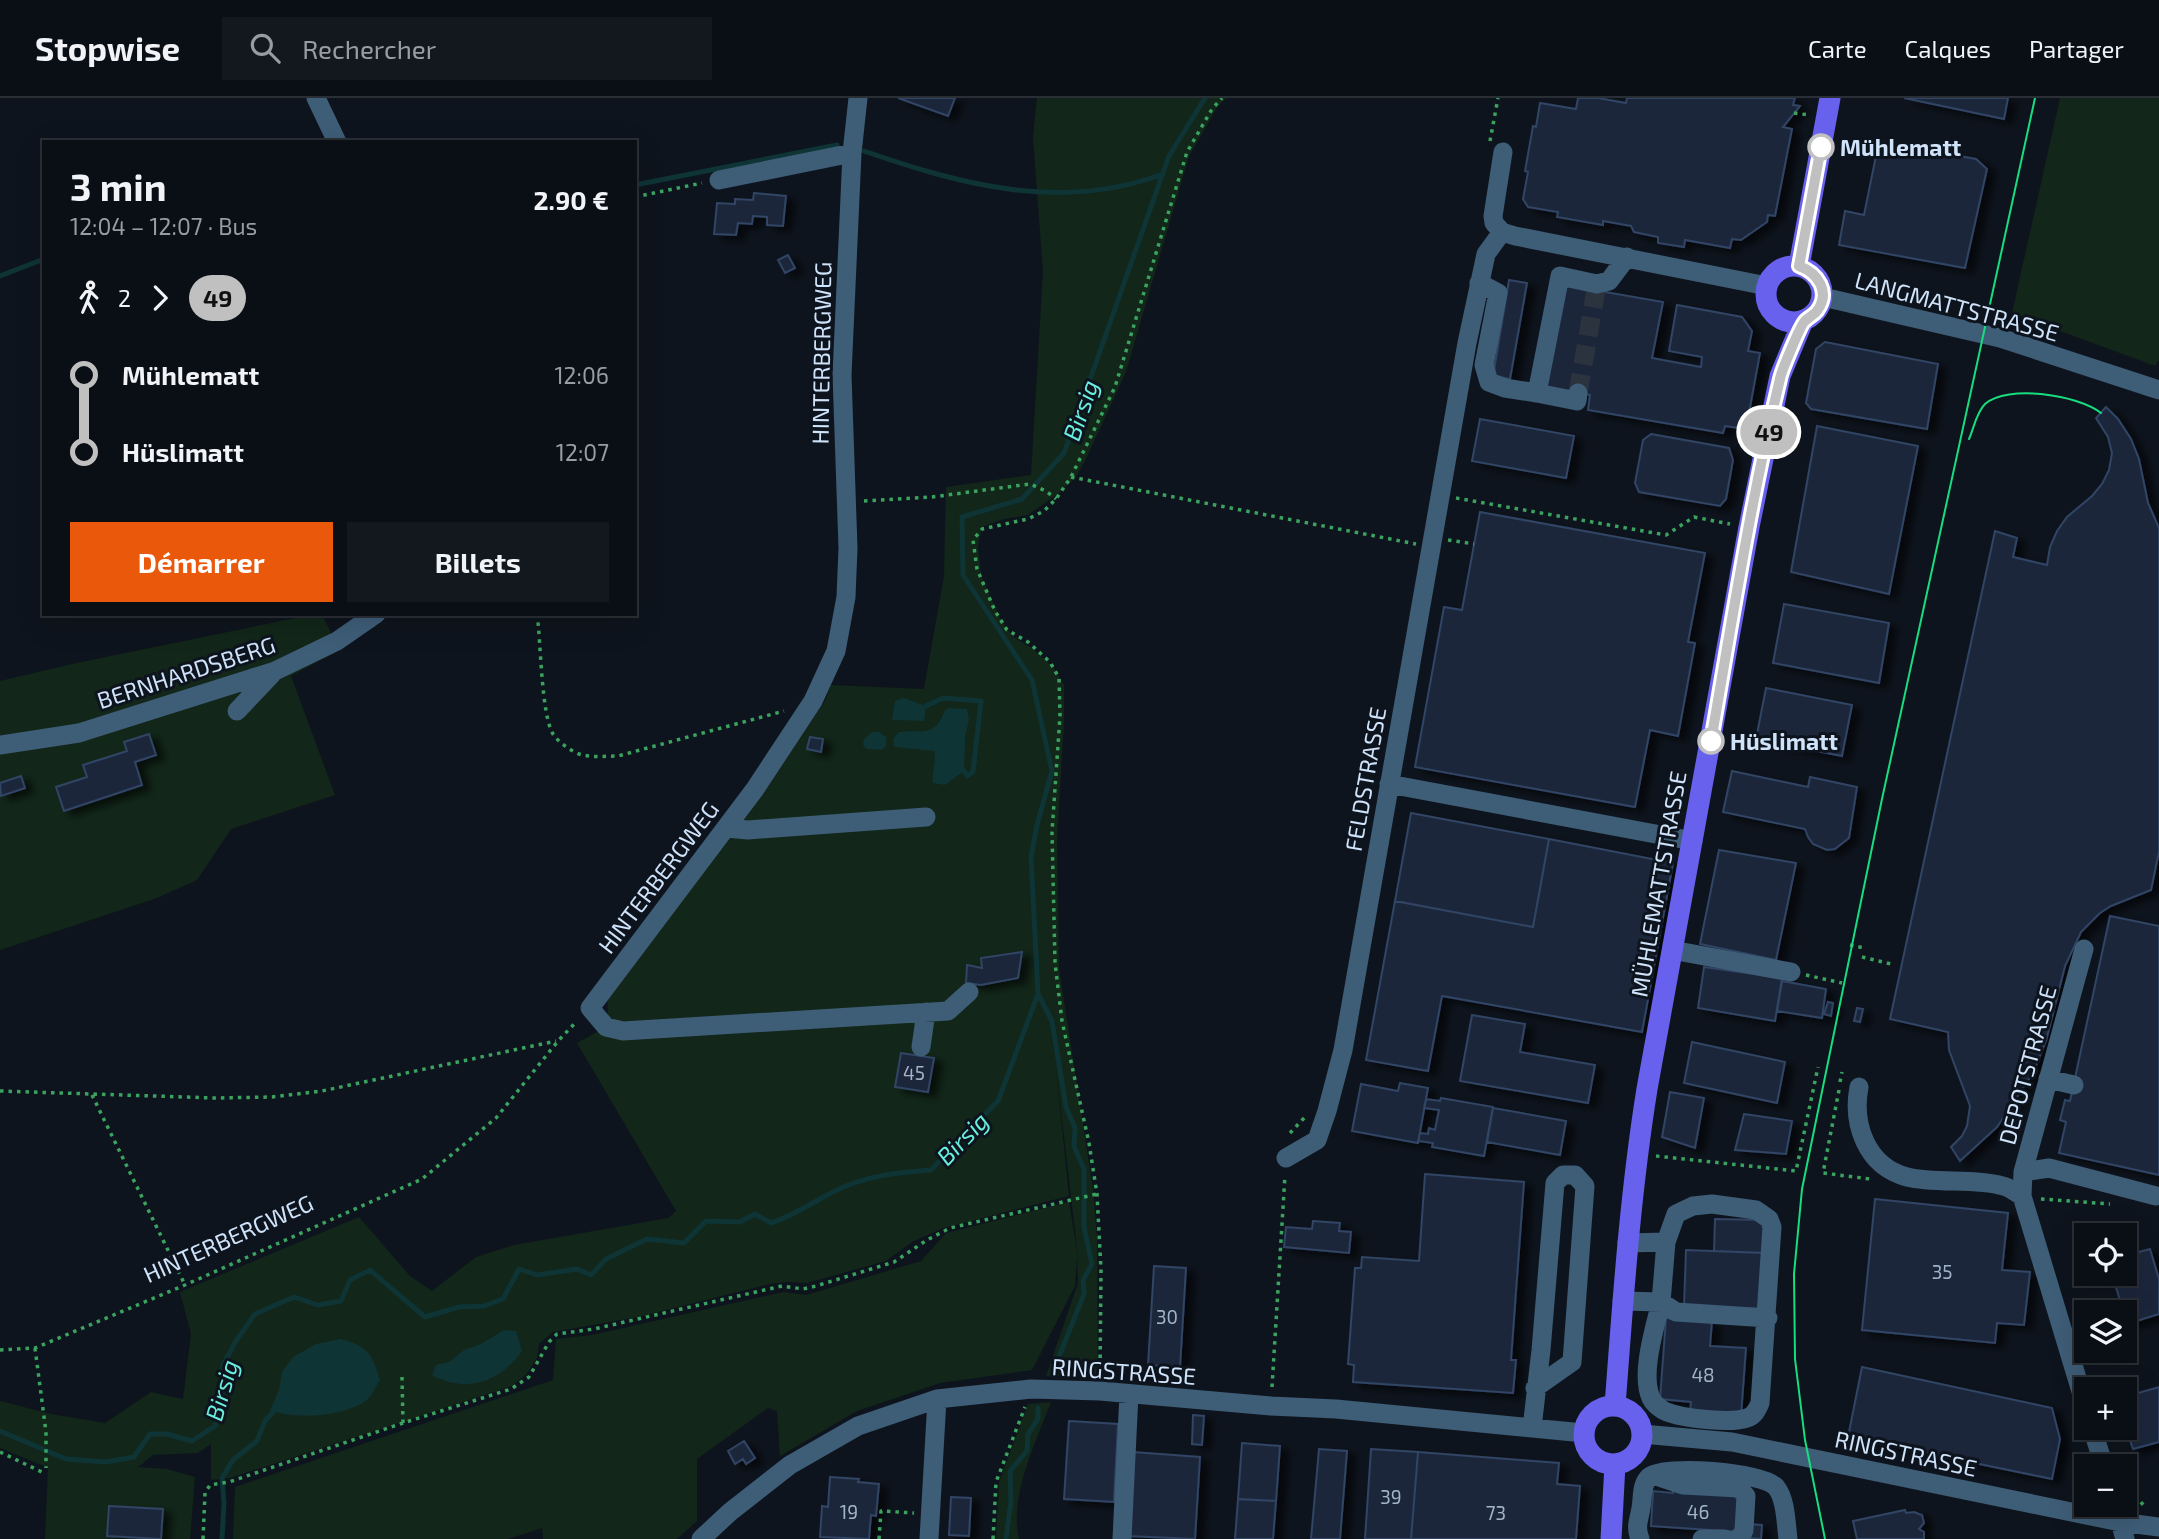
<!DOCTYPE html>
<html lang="fr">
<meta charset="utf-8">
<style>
body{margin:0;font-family:"Exo 2",sans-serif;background:#13181f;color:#f1f3f6;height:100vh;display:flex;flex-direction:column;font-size:26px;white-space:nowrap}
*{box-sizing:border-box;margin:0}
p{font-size:23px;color:#999ca1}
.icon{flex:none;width:38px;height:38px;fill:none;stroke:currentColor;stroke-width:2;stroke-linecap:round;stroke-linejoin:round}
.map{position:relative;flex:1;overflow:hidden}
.panel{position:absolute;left:42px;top:42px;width:595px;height:476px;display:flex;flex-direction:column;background:#0a0f16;border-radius:0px;box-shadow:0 7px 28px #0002,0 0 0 2px #2a2f35}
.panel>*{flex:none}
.badge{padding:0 14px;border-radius:23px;font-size:24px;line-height:46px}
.tools{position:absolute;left:2074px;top:1125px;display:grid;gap:14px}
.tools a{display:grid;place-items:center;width:63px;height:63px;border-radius:0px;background:#0a0f16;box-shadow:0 7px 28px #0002,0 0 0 2px #2a2f35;font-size:35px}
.map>.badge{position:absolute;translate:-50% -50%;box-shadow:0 0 0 4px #fff}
.legs{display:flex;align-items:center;gap:10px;height:77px;padding:0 28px;font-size:23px}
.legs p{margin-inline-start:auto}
.head{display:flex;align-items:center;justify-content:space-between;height:119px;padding:0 28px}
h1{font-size:38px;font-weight:700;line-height:52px}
.primary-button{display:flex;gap:14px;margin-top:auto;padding:14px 28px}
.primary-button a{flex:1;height:80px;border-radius:0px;background:#ea580c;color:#fff;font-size:28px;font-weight:700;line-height:80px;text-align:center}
.primary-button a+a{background:#13181f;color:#f1f3f6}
ul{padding:0 28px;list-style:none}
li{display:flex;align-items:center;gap:24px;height:77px;font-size:26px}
li i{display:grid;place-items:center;width:10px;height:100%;margin:0 9px;background:currentColor}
li i::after{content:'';width:18px;height:18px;margin:-9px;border:5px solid;border-radius:50%;background:#0a0f16}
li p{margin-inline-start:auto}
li:first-child i{background:linear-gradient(#0000 50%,currentColor 0)}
li:last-child i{background:linear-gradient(currentColor 50%,#0000 0)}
header{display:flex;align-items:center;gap:42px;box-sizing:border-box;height:98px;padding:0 35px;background:#0a0f16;border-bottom:2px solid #2a2f35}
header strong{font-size:33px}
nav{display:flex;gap:38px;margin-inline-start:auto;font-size:24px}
.search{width:490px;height:63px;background:#13181f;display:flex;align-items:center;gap:18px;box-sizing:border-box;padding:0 24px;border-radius:0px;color:#999ca1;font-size:26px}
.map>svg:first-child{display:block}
.green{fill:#122619}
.water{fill:#0e3436}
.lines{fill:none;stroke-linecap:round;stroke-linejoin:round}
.stream{stroke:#0e3436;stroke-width:5}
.building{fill:#1c283b;stroke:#304465;stroke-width:2;filter:url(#shadow)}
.minor-tunnel{stroke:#2b333e;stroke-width:19;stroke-dasharray:19 10;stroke-linecap:butt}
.path{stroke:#3aa35f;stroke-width:3.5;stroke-dasharray:3.5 5;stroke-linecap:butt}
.minor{stroke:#3e5d77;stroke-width:19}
.major{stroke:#6861ee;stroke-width:21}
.tram{stroke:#18dd7e;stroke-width:2}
.line-1-casing{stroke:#fff;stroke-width:16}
.line-1{stroke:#c0c0c0;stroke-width:10}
.stop-1-dot{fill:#fff;stroke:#c0c0c0;stroke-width:3.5}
.labels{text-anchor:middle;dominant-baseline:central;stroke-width:6;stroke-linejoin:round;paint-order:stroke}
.number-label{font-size:19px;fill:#a2b4ca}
.stop-label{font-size:23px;font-weight:bold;fill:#cfe3fa;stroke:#0e141d;text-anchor:start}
.street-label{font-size:23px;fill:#cfe3fa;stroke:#0e141d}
.water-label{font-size:24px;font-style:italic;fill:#68efdf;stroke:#0e141d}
</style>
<header>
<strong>Stopwise</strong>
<div class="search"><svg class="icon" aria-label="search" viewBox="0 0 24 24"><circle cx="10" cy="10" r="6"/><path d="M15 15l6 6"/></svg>Rechercher</div>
<nav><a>Carte</a><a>Calques</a><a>Partager</a></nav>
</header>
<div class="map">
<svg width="2159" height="1441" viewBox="0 0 2159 1441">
<defs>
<filter id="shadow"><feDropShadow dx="8" dy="4.5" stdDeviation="3.5" flood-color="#0009"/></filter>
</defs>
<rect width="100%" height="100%" fill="#0e141d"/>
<path class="green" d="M1037,0H1226L1217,10L1189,58L1126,274L1085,363L1075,380L1058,396L1028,417L1004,421L982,429L978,448L981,477L1000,520L1012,538L1033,551L1054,570L1064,587V625L1057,740L1059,870L1093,1091L1097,1139L1098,1279L1046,1278L1078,1185L1077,1160L1075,1188L1032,1272L940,1285L857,1313L780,1358L777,1313L768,1310L697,1361V1423L677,1441H543L542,1430L508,1441H233L235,1389L553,1282L556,1241L592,1237L783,1194L806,1197L921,1163L946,1135L1069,1104L1078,1158L1056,971L1069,1098L943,1130L912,1144L886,1163L807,1185L787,1184L770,1186L638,1219L553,1234L539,1246L537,1260L526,1277L512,1288L230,1380L211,1382V1346L198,1355L153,1357L138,1369L167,1371L195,1379L190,1441H45L48,1370L0,1350V1303L51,1316L105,1325L151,1294L183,1301L191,1236L180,1194L359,1119L410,1178L432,1193L476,1159L514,1147L668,1120L676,1113L577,945C604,930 610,931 607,899L759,697L825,603L831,587L924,591L944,478L946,389L1031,377L1043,174L1033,39Z
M2060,0H2159V262L2155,268L2012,215Z
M315,516H321L330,532L335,555L291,578L335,697L231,731L197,782L157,800L0,852V583L72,566Z
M1051,1304C1036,1344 1009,1398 1019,1441H996L999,1384L1028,1306Z"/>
<path class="water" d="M904,600L926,608L924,623L892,622L895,603Z
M949,610L967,611L969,622L965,639L964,673L945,687L933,685C931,674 937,665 934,653L894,649L893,641L899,634C924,632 935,639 945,612Z
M872,634H879L886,639V648L882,652L867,651L863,647L864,641Z
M504,1232L516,1233L522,1253C500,1284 467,1296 432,1277L436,1267L449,1264L464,1252L481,1246Z
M340,1241C368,1248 372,1255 380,1282C376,1288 373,1296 368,1301C347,1319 295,1322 270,1312L279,1292L282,1274L293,1259L316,1246Z"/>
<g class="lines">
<path class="stream" d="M864,53C962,87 1061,114 1163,76
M635,87L837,47
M0,178L44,161
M926,608L943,600L981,603L973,674L967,678L964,673
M1038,896L1052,923L1066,1009L1075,1030L1074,1048L1084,1071V1129L1092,1166L1083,1182L1084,1196L1054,1271
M0,1333L66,1361L106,1364L134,1359L150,1336H167L192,1343L215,1328L222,1305L223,1267L236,1243L255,1216L294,1199L318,1207L341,1203L350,1182L370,1172L425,1219L459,1209L484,1208L503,1201L519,1171L537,1177L577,1171L591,1177L606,1161L647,1141L684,1145L706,1123L740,1124L755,1116L771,1125C795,1117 813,1104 835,1093C867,1077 896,1075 931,1072L998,1003L1038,896L1031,759L1037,727L1052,673L1032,582L963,477L962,419L1022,401L1064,355L1169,58L1205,0
M222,1441L224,1405L222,1380L233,1362L257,1343L265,1323L274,1313
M1006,1441L1011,1403L1010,1373L1027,1353L1028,1336L1038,1321V1310"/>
</g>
<path class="building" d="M898,0H955L948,18Z
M1578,0H1598L1626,5L1627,0H1795L1793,7L1800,8L1783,29L1792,31L1775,118L1768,117L1767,124L1741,142L1732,141L1730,150L1685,142L1684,149L1658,145V139L1634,134L1631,128L1603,123V127L1557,119L1558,114L1528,109L1523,101L1528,74L1525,73L1533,28L1536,29L1540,5L1576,11Z
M1904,0H2008L2004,21Z
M1879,43L1976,61L1987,71L1965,170L1839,147L1845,113L1864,117Z
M754,95L786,98L783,128L767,127V119L753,118L752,126L738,125L736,137L714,136L717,105L735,106V101L753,102Z
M788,157L795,170L785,175L778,162Z
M1509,182L1527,185L1510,281L1493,278Z
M1565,187L1663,204L1652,260L1701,269L1702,259L1669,253L1677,207L1742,219L1752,233L1748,253L1760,255L1746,331L1725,328L1723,335L1588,312L1590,297L1545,289Z
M1825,244L1938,266L1927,331L1811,311L1806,305L1816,251Z
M2106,309L2118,321L2131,341L2139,361L2148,405L2159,430V754L2151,792L2111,808L2100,815L2081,834L2065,868L2046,943L2033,975L1997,1029L1960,1063L1951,1049L1962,1038L1967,1028L1970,1008L1949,952L1948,934L1890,921L1995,433L2017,440L2013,459L2047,467L2050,449L2057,433L2067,419L2092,398L2102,386L2109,372L2112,355L2108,339L2096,320Z
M1480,321L1574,338L1566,380L1472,363Z
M1817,328L1918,348L1889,496L1791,474Z
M1651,336L1729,350L1733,362L1726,401L1720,408L1639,394L1635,385L1643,342Z
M1480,414L1705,455L1688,544L1695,545L1678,638L1650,632L1635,709L1415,669L1444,509L1462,512Z
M1784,506L1889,525L1879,585L1773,565Z
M1766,590L1852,607L1842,658L1756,641Z
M149,636L156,657L135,664L142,687L64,713L56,689L87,679L83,667L127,653L124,644Z
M810,639L823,641L821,654L807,651Z
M1732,673L1808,689L1810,679L1857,689L1849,740L1835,751L1827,752L1813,746L1808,739L1805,731L1723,714Z
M21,678L25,690L1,698L0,685Z
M1411,715L1549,741L1533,829L1395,803Z
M1549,741L1673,765L1642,934L1442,898L1428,973L1366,962L1395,803L1533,829Z
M1719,752L1796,765L1776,862L1700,846Z
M2110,818L2159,828V1077L2059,1055L2066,1024L2060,1022L2065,1002L2070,1003Z
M1022,854L1018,880L981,887L966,885L967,867L982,870L981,860Z
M1704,869L1782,880L1775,923L1698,910Z
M1782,883L1826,891L1822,920L1777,913Z
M1828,904L1833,905L1831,918L1824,916Z
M1857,910L1863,911L1860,924L1854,923Z
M1472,917L1525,926L1520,954L1595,967L1588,1005L1460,983Z
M1692,944L1785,964L1777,1005L1684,985Z
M901,955L934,960L928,994L895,989Z
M1400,985L1428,990L1418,1045L1352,1033L1361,986L1398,993Z
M1670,994L1704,1000L1695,1050L1662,1039Z
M1441,1000L1493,1009L1484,1058L1432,1049L1433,1045L1418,1043L1420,1035L1428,1036L1429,1030L1435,1032L1439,1012L1424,1010L1426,1001L1440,1003Z
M1493,1010L1566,1023L1560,1057L1487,1044Z
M1744,1016L1792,1023L1786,1056L1735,1052Z
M1425,1076L1524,1084L1511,1262H1516L1513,1295L1353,1284L1354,1267L1348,1266L1355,1170H1361L1362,1159L1419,1163Z
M1875,1101L2008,1115L2002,1172L2030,1174L2024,1227L1997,1225L1995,1245L1862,1232Z
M1715,1121L1766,1122L1764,1155L1714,1153Z
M1313,1123L1340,1125L1339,1133L1351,1134L1349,1155L1284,1149L1286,1129L1312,1131Z
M2150,1151L2159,1181V1216L2127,1226L2112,1176H2124V1158Z
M1686,1152L1764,1155L1762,1211L1684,1208Z
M1154,1168L1186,1170L1180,1269L1148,1267Z
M1666,1220L1712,1223L1710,1248L1746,1250L1741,1318L1690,1314L1691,1304L1660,1301Z
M1862,1269L2052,1310L2060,1341L2052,1381L1848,1339Z
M2159,1289V1344L2133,1351L2124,1325V1299Z
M1193,1317L1204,1318L1202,1347L1192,1346Z
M1069,1323L1118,1326L1114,1404L1064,1401Z
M744,1343L755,1360L746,1366L743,1361L735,1366L728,1353Z
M1242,1345L1280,1348L1276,1403L1238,1401Z
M1319,1351L1347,1353L1340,1441H1311Z
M1371,1351L1418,1354L1411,1441H1365Z
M1133,1354L1200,1359L1195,1441L1127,1438Z
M1418,1354L1559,1365L1557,1386L1580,1388L1576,1441H1411Z
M830,1379L859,1381L858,1384L879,1386L876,1418L871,1417L869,1441L820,1439L822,1408L828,1409Z
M1673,1390L1742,1394L1739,1434L1651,1428L1653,1393L1673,1395Z
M951,1399L971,1400L969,1438L949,1437Z
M1238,1401L1276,1403L1273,1441H1235Z
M109,1408L163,1411L161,1441L107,1438Z
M1905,1412L1906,1415L1914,1414L1922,1417L1924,1425L1919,1431L1924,1434V1441H1857L1853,1423Z
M1748,1426L1762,1427L1761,1441L1748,1440Z"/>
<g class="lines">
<path class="minor-tunnel" d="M1578,295L1596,192"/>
<path class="path" d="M1794,15L1809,17
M1490,43L1498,0
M635,99L702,85
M1071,379L1416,446
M1456,400L1666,437L1694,419L1730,426
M864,403L932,399L1030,386L1046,393L1056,401
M1448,442L1474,446
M537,516C541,543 541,616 553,636C559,645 570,652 579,656C592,660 605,658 618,658L784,613
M1850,847L1864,850
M1862,859L1891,866
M1806,877L1842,885
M1840,984L1842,974
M1839,992L1823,1075L1870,1081
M0,993L215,1000L272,999L322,993L556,943
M92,997L185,1187
M1290,1035L1306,1018
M1656,1058L1796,1073L1818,969
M2041,1101L2110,1106
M35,1250L46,1334V1370
M0,1252L35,1250L185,1187L422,1081L496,1020L558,943L577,923
M1100,1277L1101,1172L1097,1096L1089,1045L1062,923L1055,865L1052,734L1060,618L1059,580L1050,564L1028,544L1007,532L995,513L977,471L973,442L982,431L1028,421L1044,413L1056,401L1071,379L1115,289L1187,54L1212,11L1222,0
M402,1279L403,1325
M1272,1289L1285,1077
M0,1354L46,1376
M2124,1385L2146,1410
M203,1441L205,1395L210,1387L229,1384L403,1325L511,1291L529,1279L549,1244L557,1236L594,1231L782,1188L803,1191L816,1188L894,1164L927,1142L950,1130L1097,1096
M879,1441L881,1413L914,1415
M993,1441L996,1384L1025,1309"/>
<path class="minor" d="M316,0L337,44
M858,0L852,55L842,277L848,450L846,499L836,553L813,603L755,691L590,910L606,929L623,933L948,913L969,894
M719,82L852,55
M1502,134L1515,138L1767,188
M1479,185L1498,195L1484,267L1489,284L1505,290L1537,295L1560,178L1597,186L1609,183L1627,159
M1823,199L2000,240L2159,292
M1537,295L1577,303L1578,295
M237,613L272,576
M0,647L79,635L275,573L337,543L376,516
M1389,686L1693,743
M727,730L748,732L926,719
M2084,851L2023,1074L2022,1098L2086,1310
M1672,852L1791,874
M921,949L926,914
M2048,981L2074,987
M1859,989C1852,1026 1866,1068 1907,1079C1935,1086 1976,1080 2003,1088C2009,1089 2016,1095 2022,1098
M1286,1060L1317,1042L1327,1013L1343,952L1467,245L1486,156L1502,134L1494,125L1493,118L1503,54
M2023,1074L2049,1070L2156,1098
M1666,1144L1661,1204L1676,1214L1768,1220
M1622,1203L1661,1204C1655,1229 1640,1276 1651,1300C1653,1305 1661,1312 1667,1314C1682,1320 1731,1326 1747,1320C1754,1318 1757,1312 1760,1305L1772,1129L1769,1121L1756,1112L1712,1106L1693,1108L1676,1116L1666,1144L1627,1145
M1532,1330L1541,1252L1555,1085L1563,1077H1575L1585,1088L1572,1264L1535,1290
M2092,1330L2104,1368
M1642,1336L1732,1344L2120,1424L2159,1429
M1656,1378L1683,1387L1739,1390L1746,1398L1744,1432L1741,1439L1736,1441
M2115,1407L2125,1441
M701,1441L730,1414L790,1367L858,1328L937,1301L1031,1291L1100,1293L1271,1308L1336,1311L1584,1335
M929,1441L937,1301
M1122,1441L1129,1296
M1640,1441C1635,1429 1639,1422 1641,1410C1643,1399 1641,1387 1649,1379C1664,1366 1762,1374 1776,1389C1786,1401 1786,1426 1788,1441
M1702,1441H1725"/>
<path class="major" d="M1766 196a28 28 0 1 1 56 0a28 28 0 1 1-56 0Z
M1799,168L1830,0
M1615,1308C1623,1202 1630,1097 1647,991L1749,429L1780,278L1803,223
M1584 1337a29 29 0 1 1 58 0a29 29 0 1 1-58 0Z
M1611,1441L1615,1366"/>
<path class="tram" d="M1969,341C1974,330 1976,315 1985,306C2007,286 2079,297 2101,315
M1825,1441L1805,1342L1795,1261L1794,1176L1802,1091L1882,701L2035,0"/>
</g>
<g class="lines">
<g class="line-1-casing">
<path id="line-1" d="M1711,643C1732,523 1751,401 1780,281C1781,274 1801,226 1805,223C1809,219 1813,218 1817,213C1831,194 1818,175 1799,168L1821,49"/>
</g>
<use href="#line-1" class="line-1"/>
</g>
<g class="stop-1-dot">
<circle cx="1821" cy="49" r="12"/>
<circle cx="1711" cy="643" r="12"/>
</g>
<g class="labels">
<g class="number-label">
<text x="914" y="974">45</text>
<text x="1942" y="1173">35</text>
<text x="1167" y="1218">30</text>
<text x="1703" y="1276">48</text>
<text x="1391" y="1398">39</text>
<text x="849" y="1413">19</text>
<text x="1698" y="1413">46</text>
<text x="1496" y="1414">73</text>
</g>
<g class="stop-label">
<text x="1840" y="49">Mühlematt</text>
<text x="1730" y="643">Hüslimatt</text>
</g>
<g class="street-label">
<text transform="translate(1957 208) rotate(15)">LANGMATTSTRASSE</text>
<text transform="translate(821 255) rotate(-89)">HINTERBERGWEG</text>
<text transform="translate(186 574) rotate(-18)">BERNHARDSBERG</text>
<text transform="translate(1365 681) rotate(-80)">FELDSTRASSE</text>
<text transform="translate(658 779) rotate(-53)">HINTERBERGWEG</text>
<text transform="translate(1658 786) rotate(-80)">MÜHLEMATTSTRASSE</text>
<text transform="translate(2027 967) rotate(-75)">DEPOTSTRASSE</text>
<text transform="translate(228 1140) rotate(-24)">HINTERBERGWEG</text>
<text transform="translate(1124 1273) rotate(4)">RINGSTRASSE</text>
<text transform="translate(1906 1355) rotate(12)">RINGSTRASSE</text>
</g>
<g class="water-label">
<text transform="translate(1080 312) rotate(-71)">Birsig</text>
<text transform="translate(962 1040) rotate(-46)">Birsig</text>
<text transform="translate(221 1292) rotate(-74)">Birsig</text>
</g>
</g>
</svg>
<div class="tools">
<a><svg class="icon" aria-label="locate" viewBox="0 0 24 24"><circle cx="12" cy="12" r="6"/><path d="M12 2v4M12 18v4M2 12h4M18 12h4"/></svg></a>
<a><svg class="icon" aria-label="layers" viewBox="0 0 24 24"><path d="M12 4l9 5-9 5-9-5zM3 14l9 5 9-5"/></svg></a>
<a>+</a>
<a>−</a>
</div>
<b class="badge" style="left:1769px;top:334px;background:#c0c0c0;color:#111">49</b>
<section class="panel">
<div class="head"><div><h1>3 min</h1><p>12:04 – 12:07 · Bus</p></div><b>2.90 €</b></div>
<div class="legs"><svg class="icon" aria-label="walk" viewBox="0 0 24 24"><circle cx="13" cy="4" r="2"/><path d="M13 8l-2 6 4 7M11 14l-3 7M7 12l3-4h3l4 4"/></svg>2<svg class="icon" aria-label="forward" viewBox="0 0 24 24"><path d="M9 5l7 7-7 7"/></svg><b class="badge" style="background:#c0c0c0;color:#111">49</b></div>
<ul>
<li><i style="color:#c0c0c0"></i><b>Mühlematt</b><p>12:06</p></li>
<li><i style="color:#c0c0c0"></i><b>Hüslimatt</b><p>12:07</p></li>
</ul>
<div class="primary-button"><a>Démarrer</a><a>Billets</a></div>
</section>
</div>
